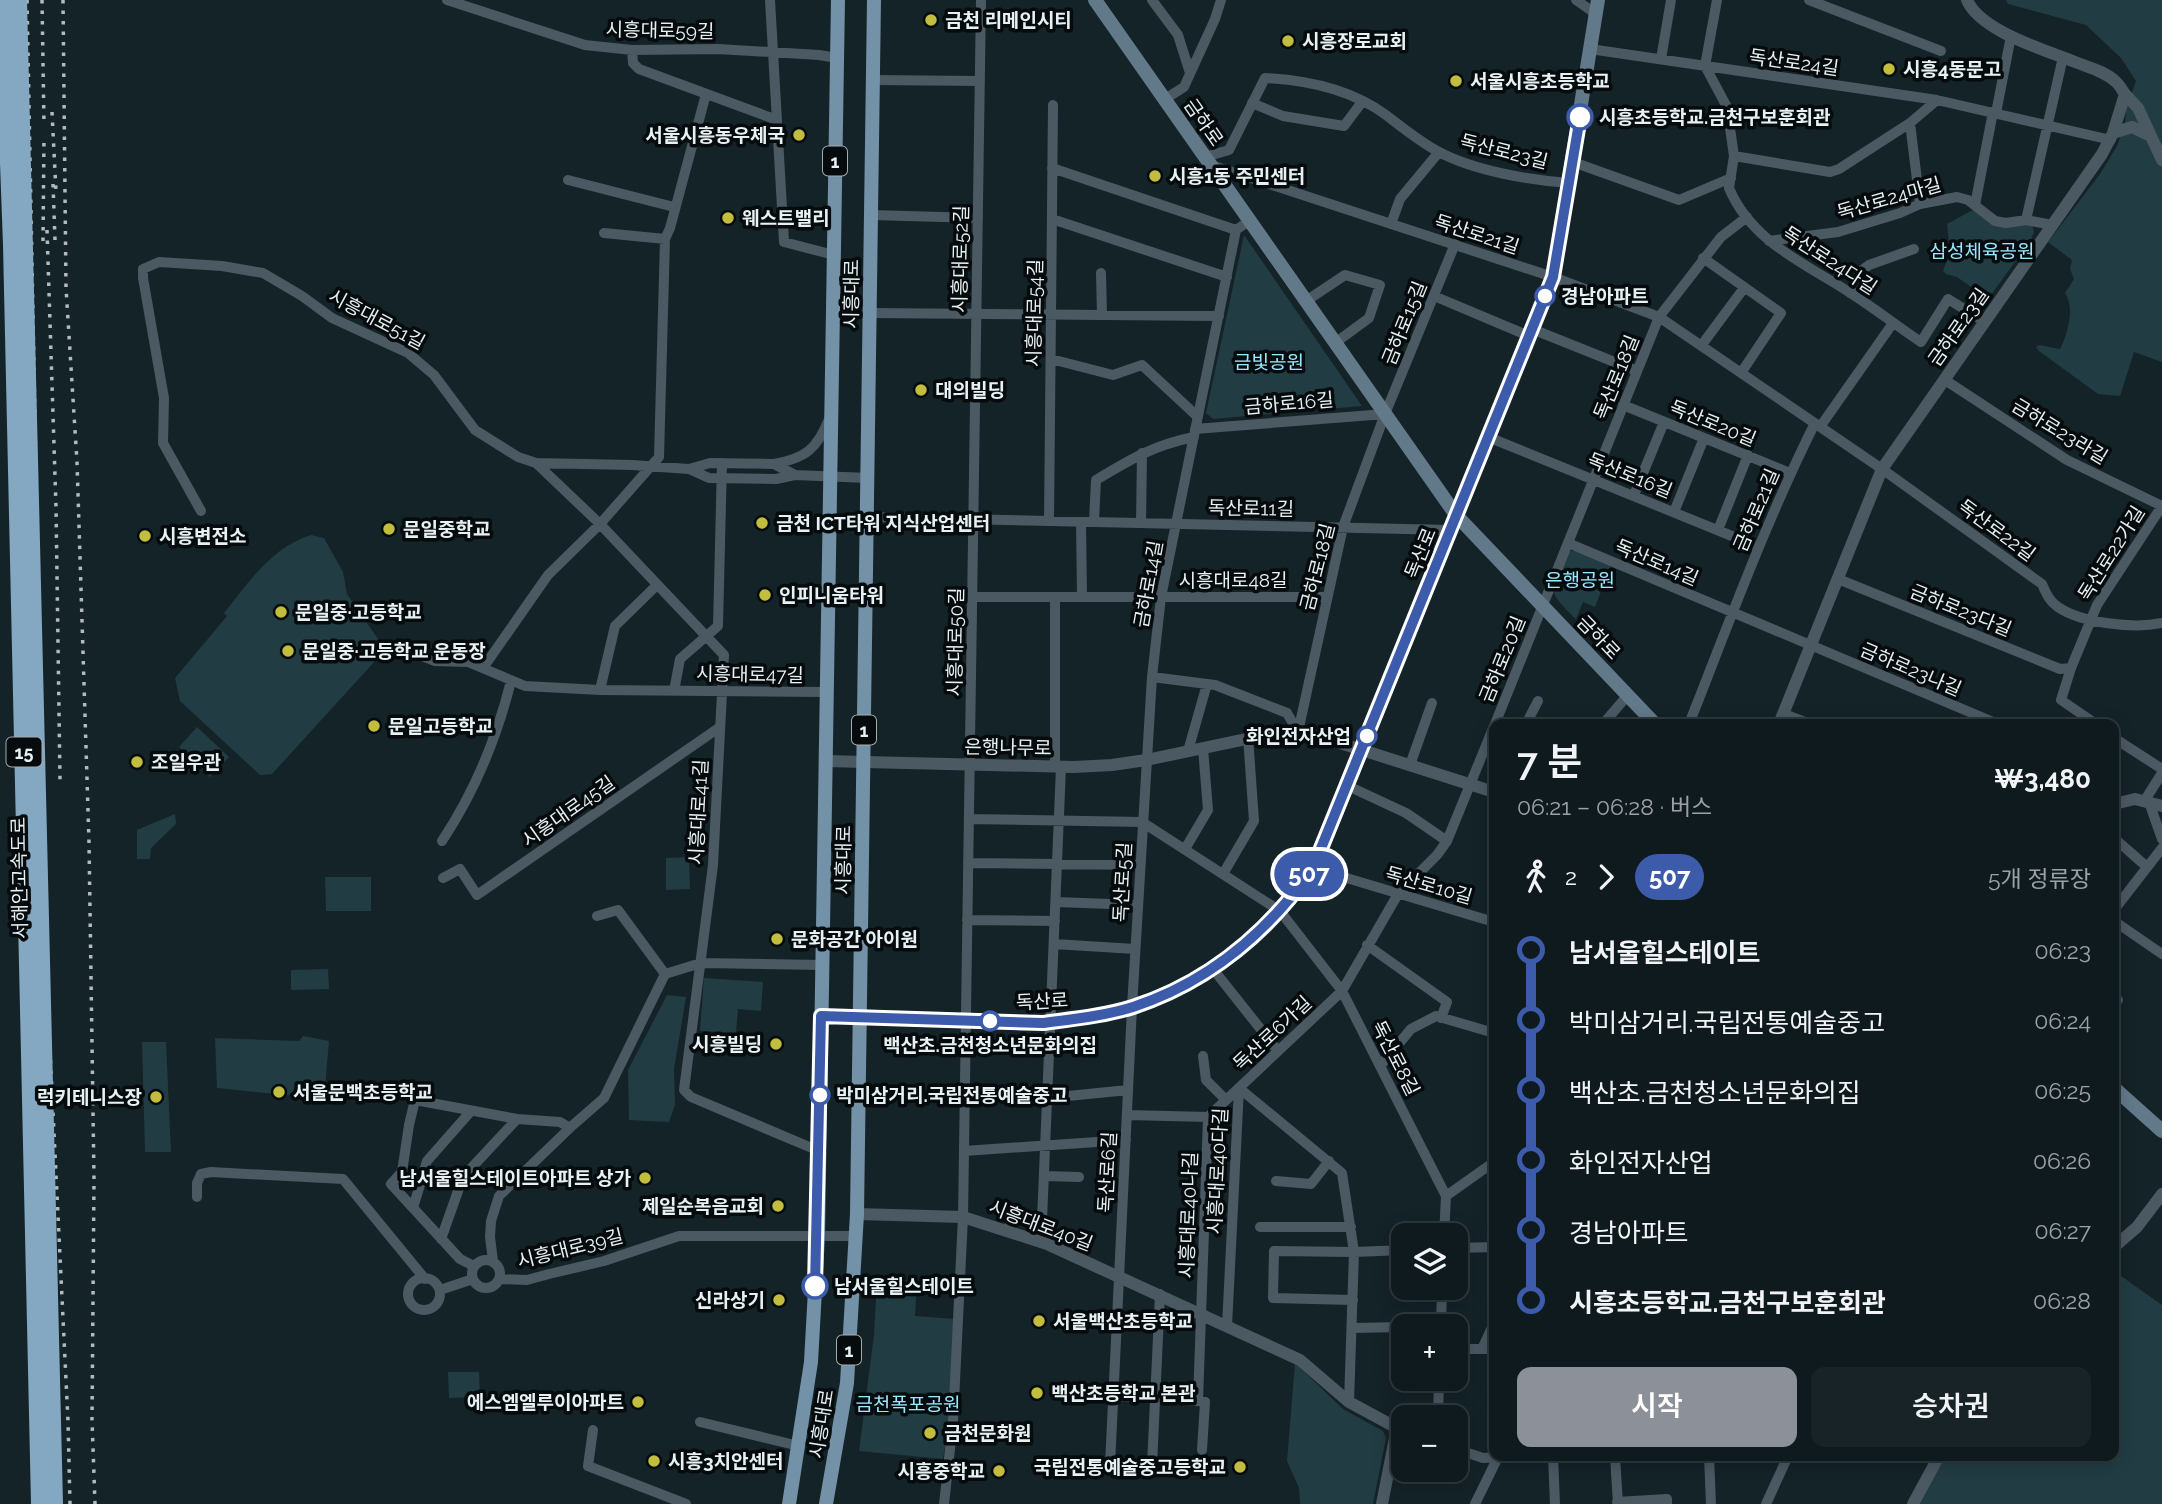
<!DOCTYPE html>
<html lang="ko">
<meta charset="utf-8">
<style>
body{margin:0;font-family:Raleway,"Noto Sans KR",sans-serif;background:#182327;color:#f1f3f6;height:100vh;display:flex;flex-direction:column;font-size:26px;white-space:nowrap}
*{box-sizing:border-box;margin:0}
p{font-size:23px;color:#9ba1a4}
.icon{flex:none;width:38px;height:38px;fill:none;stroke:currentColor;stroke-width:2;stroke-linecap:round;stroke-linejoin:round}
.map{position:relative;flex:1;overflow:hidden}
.sheet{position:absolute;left:1489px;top:719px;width:630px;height:742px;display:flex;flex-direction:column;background:#0f1a1e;border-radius:14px;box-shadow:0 4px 18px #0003,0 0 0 2px #2f383c}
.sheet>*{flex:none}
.badge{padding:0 14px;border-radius:23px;font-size:24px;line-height:46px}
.tools{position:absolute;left:1391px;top:1223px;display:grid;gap:14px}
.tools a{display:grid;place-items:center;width:77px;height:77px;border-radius:14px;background:#0f1a1e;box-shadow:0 4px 18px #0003,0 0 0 2px #2f383c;font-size:35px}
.map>.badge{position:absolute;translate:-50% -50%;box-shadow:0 0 0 4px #fff}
.legs{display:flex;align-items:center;gap:10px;height:77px;padding:0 28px;font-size:23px}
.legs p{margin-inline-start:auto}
.head{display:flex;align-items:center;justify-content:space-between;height:119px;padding:0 28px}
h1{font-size:38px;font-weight:600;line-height:52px}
.action{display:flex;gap:14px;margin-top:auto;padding:14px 28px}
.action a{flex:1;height:80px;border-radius:14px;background:#8c9099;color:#fff;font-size:28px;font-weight:600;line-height:80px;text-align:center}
.action a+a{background:#182327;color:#f1f3f6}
ul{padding:0 28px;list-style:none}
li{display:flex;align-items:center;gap:24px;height:70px;font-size:26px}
li i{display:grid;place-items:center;width:10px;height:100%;margin:0 9px;background:currentColor}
li i::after{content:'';width:18px;height:18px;margin:-9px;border:5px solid;border-radius:50%;background:#0f1a1e}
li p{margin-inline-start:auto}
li:first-child i{background:linear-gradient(#0000 50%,currentColor 0)}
li:last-child i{background:linear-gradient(currentColor 50%,#0000 0)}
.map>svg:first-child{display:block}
.green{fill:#223c43}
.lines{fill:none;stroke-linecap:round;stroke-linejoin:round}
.minor{stroke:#4b5963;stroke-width:10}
.tertiary{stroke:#4b5963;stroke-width:12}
.secondary{stroke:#627989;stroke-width:14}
.primary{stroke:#7492a7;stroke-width:14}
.rail{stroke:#b1bbbf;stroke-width:3.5;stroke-dasharray:3.5 7;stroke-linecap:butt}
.motorway-bridge{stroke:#84a8c1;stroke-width:18}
.line-1-casing{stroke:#fff;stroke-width:16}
.line-1{stroke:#3d5bab;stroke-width:10}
.poi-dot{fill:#c2bd3f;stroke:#060b0d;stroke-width:2.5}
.stop-1-dot{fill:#fff;stroke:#3d5bab;stroke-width:3.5}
.labels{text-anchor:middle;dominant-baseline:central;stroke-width:7;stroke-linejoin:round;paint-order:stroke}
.shield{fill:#060b0d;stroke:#a4abae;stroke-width:2}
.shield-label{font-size:18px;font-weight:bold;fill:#e7f0f3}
.poi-label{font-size:19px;font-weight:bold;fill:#e7f0f3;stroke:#060b0d;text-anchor:start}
.street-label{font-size:19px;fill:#e7f0f3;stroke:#060b0d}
.stop-label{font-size:19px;font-weight:bold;fill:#e7f0f3;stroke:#060b0d;text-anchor:start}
.park-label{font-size:19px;fill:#98e8ff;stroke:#060b0d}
</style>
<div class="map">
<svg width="2162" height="1504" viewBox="0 0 2162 1504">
<rect width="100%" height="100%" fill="#142328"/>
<path class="green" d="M2006,0H2162V362L2134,352L2120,396L2098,394L2039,351L2036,347L2039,345L2060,349C2068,334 2075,307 2065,293L2074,279L2070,269L2072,260L2048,242L2100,174L2117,146L2125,124L2126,109L2136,81L2121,58L2086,25L2008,4Z
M1978,207L1988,216L2032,225L2034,232L2031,240L1988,299L1957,277L1946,274L1943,271L1950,252L1947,224Z
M1244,235L1362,406L1213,419L1206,413Z
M311,535L324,538L343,572L347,594L380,642L376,660L272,774L260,775L180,701L175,678L227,616L224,613C249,582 272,547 311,535Z
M1569,551H1576L1611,565L1595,607L1583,602L1576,619C1543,587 1551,591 1569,551Z
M197,727L229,757L210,777L179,747Z
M175,814L176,824L151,848L150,859H137V830Z
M689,857L690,889L666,890V858Z
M325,877H371V911H326Z
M328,969L329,989L291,990V970Z
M704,978L763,982L761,1011L738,1009L736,1033L700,1031Z
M667,995L686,997L674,1069L675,1105L669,1122L629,1120L628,1070Z
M303,1036L329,1041L324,1099L217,1088L215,1038L299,1041Z
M142,1042H166L171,1152H145Z
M2114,1271L2162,1305V1504H1920L1945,1456H2114Z
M877,1279L917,1281L915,1316L955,1319L950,1415L943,1459L859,1451L874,1335Z
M1295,1363L1343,1409L1383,1431L1386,1438L1373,1504H1300L1299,1488L1287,1461Z
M448,1372H479L480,1397L449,1398Z"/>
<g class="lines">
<path class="minor" d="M447,0L585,45L632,50L718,49L819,55L837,58
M770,0L784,242L834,255
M1152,0L1178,35L1190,73
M1576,0L1596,14
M1717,0L1705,66L1727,107L1734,156L1729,188C1751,241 1804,263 1849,292C1874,308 1897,326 1921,342L1948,299L1985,322
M1809,0L1941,51
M1590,49L1937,100L2111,140
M632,50L633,63L639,69L777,120
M1661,59L1671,0
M873,80L980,81
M1165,99L1184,87L1215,19L1221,0
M1252,103L1283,116L1344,126L1362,102
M1996,113L2011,36
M1910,123L1920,204
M1734,156L1830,172L1839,169L1910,123L1937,100
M1205,157L1229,150L1265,78C1307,80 1352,90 1386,115C1403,128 1420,142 1439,152C1475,171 1529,180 1569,183
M1573,162L1679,200L1731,178
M1211,165L1553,277L1659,317L1882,469L2042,584C2046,593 2049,601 2058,607C2081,623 2134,629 2162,623
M1052,168L1236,230
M568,180L674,207
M1975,205L1993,112
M871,215L978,218
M1052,219L1227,277
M2026,220L2063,57
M1391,224L1400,199L1439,152
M604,233L665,239
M1769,241L1838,232L1900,213L1920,204L1957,197L1968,200L1995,221L2006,223L2026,220L2052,225
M1703,258L1781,313L1741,373
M1101,273L1102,315
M1850,293L1861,271L1869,265L1914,249
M1434,296L1529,336
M1306,301L1345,275L1380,285L1369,318L1335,343
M870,313L1219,316
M1532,329L1637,371
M1701,346L1744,288
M1051,359L1113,375L1142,365L1198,417
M1945,380L2067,460L2162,506
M1623,405L1790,473
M1820,427L1893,323
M1195,429L1385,414
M1488,437L1759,547
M536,463L600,524L724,655L713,865L684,1090L691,1097L819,1151
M774,464C806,458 817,449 829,419
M689,469L710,463L774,464L795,475
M1634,495L1664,422
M201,511L163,443L164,398L143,278V269L159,262L222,266L263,273L302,296L332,318L408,353L434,375L475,430L518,457L536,463L632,465L689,469L709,478L776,479L795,475L868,478
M1674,512L1704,438
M867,517L1451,530
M1049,521L1053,105
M1081,522L1082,597
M1094,522L1096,480C1131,459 1154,445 1194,437
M1141,523L1142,453
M1718,530L1748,455
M1568,543L1998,724
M1838,579L2060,669L2071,668
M973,597H1327
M1055,597V767
M412,652L435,661L468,662L525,686L600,690L826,692
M483,668L548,575L600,524L659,457L665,239L670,228L706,94
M1152,677L1215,685L1287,713L1298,732
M600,690L615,626L657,585
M674,691L680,659L718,626L722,463
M1784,714L1810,724
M1495,724L1659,317L1721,237L1747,217
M1526,724L1538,701
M1603,724L1628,695
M1689,724C1729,623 1766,521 1815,423
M2096,724L2061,700L2071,668L2097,605L2162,506
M1298,732L1343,527L1385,414L1455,244
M2114,738L2162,769
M1188,751L1207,684
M1410,765L1432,703
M1348,786L1406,813L1447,841
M2145,800L2162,773
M2149,802L2162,839
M969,819L1142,822L1280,911L1342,991L1418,1141L1446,1196L1444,1236
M2114,838L2147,867
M442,841C474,793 497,737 511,681
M1185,849L1208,810L1203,748
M968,863L1140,865
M1313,868L1494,922
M1223,874L1254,821L1248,737
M443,878L460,869L477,895L720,727
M1056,902L1138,905
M2114,910L2162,848
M597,916L618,910L665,974
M967,920L1055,921
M2114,921L2162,954
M1054,944L1135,949
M1367,945L1447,1002L1441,1018
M1213,969L1278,1051
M2114,997L2118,1000
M1203,1056L1206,1080L1226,1100
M1380,1066L1411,1029L1436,1016L1494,1033
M1239,1088L1342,1173L1354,1252L1349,1402
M1048,1098L1128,1090
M1127,1115L1208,1117L1342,991L1398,894L1437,855L1447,841L1494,726
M964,1151L1126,1140
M1044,1176L1079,1177
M1276,1181L1311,1184L1329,1161
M1446,1196L1494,1162
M197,1197V1183L201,1174L211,1172L343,1179L425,1279
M413,1208L427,1161L471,1111
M1260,1227H1351
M1008,1231L1011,1220H1042L1061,767
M441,1239L463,1177L517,1119
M1456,1248L1494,1247
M472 1274a14 14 0 1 1 28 0a14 14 0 1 1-28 0Z
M493,1261L490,1237L491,1221L499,1196L573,1125L604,1098L665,974L701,963L822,965
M474,1266L460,1259L391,1184L402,1172L409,1125L415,1100L517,1119L560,1122L570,1128
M408 1294a16 16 0 1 1 32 0a16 16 0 1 1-32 0Z
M499,1279L527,1280L549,1274L604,1261L679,1236H856
M440,1290L473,1279
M1353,1300L1273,1298L1274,1251L1354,1252L1404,1250
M1227,1326L1239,1088
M1441,1326L1442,1288
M1352,1328L1404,1327
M1456,1349H1494
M1482,1349L1494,1323
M1113,1396L1198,1401
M1198,1401L1208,1117
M1198,1401L1205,1402L1202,1450
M1438,1418L1439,1379
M700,1422L799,1446
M593,1430L588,1466L686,1504
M1456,1449L1483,1458L1519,1456
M1553,1456L1555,1504
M1615,1456L1618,1504
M1709,1456L1711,1504
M1110,1465L1132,1007L1152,677L1161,597L1236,230L1249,221
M1152,1465L1160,1294
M1617,1502L1667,1499V1504
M944,1504L953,1422L963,1217L981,0
M1475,1504L1498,1457
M1766,1504L1788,1456"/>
<path class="tertiary" d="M2125,94L2138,108L2162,160
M2113,133L2132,127L2151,136
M1779,724L1882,469L2102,154L2113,133L2125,94C2122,90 2119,84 2115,81C2104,71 2088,67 2075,62C2045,50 1980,31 1967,0
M825,761L1074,767L1112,765L1146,760L1285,731L1318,736L1494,792
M2114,804L2135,799L2162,806
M857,1214L963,1217L1047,1244L1300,1360L1349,1402L1397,1428L1382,1504
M2114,1247L2137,1227L2162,1194
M1913,1504L1939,1456"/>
<path class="secondary" d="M1095,0L1456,515L1655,724
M821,1016L1043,1023C1073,1019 1105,1016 1133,1006C1215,979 1289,922 1324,843L1553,277L1598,0
M2114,1088L2162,1131"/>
<path class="primary" d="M789,1504L811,1362L818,1236L838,0
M826,1504L847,1383L857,1214L874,0"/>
<path class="rail" d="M27,0L45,948L68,1421L70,1504
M42,0L44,125
M63,0L66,288L77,462L89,842L94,1179L92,1420L95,1504
M52,112L56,192
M53,184L55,240
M47,230L56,507L60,780
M43,241L44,136"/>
<path class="motorway-bridge" d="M3,0L12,245L40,1504
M18,0L54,1504"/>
</g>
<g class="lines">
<g class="line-1-casing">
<path id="line-1" d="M815,1286L821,1016L1043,1023C1073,1019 1104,1016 1133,1007C1209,982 1268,932 1313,868L1553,277L1580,117"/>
</g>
<use href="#line-1" class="line-1"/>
</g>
<g class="poi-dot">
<circle cx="931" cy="20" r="7"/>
<circle cx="1288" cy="41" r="7"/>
<circle cx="1889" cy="69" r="7"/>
<circle cx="1456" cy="81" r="7"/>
<circle cx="799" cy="135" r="7"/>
<circle cx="1155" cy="176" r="7"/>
<circle cx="728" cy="218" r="7"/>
<circle cx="921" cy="390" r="7"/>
<circle cx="762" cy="523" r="7"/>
<circle cx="389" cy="529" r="7"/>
<circle cx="145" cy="536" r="7"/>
<circle cx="765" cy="595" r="7"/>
<circle cx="281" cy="612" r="7"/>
<circle cx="288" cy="651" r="7"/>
<circle cx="374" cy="726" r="7"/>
<circle cx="137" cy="762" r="7"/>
<circle cx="777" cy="939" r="7"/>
<circle cx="776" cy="1044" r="7"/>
<circle cx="279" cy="1092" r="7"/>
<circle cx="156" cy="1097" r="7"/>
<circle cx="645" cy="1178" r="7"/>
<circle cx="778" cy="1206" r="7"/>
<circle cx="779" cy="1300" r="7"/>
<circle cx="1039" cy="1321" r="7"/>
<circle cx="1037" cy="1393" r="7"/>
<circle cx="638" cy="1402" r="7"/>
<circle cx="930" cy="1433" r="7"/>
<circle cx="654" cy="1461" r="7"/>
<circle cx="1240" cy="1467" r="7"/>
<circle cx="999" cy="1471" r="7"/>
</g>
<g class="stop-1-dot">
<circle cx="1580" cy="117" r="12"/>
<circle cx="1545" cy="296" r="9"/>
<circle cx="1367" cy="736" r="9"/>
<circle cx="990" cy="1021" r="9"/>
<circle cx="820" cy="1095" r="9"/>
<circle cx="815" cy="1286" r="12"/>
</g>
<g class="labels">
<g class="shield">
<rect x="823" y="146.5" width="24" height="29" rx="5"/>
<rect x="852" y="715.5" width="24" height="29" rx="5"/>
<rect x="6.5" y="737.5" width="35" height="29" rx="5"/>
<rect x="837" y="1335.5" width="24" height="29" rx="5"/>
</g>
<g class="shield-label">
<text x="835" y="161">1</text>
<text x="864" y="730">1</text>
<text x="24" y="752">15</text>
<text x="849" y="1350">1</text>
</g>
<g class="poi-label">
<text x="945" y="20">금천 리메인시티</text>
<text x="1302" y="41">시흥장로교회</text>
<text x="1903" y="69">시흥4동문고</text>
<text x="1470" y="81">서울시흥초등학교</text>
<text x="785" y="135" text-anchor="end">서울시흥동우체국</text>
<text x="1169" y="176">시흥1동 주민센터</text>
<text x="742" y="218">웨스트밸리</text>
<text x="935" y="390">대의빌딩</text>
<text x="776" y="523">금천 ICT타워 지식산업센터</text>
<text x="403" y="529">문일중학교</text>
<text x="159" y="536">시흥변전소</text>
<text x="779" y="595">인피니움타워</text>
<text x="295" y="612">문일중·고등학교</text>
<text x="302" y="651">문일중·고등학교 운동장</text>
<text x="388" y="726">문일고등학교</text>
<text x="151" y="762">조일우관</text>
<text x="791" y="939">문화공간 아이원</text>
<text x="762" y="1044" text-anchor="end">시흥빌딩</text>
<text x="293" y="1092">서울문백초등학교</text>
<text x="142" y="1097" text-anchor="end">럭키테니스장</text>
<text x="631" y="1178" text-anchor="end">남서울힐스테이트아파트 상가</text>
<text x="764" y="1206" text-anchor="end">제일순복음교회</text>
<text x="765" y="1300" text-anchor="end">신라상기</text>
<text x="1053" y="1321">서울백산초등학교</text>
<text x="1051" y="1393">백산초등학교 본관</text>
<text x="624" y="1402" text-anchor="end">에스엠엘루이아파트</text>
<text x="944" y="1433">금천문화원</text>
<text x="668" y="1461">시흥3치안센터</text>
<text x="1226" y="1467" text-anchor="end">국립전통예술중고등학교</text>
<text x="985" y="1471" text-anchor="end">시흥중학교</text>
</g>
<g class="street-label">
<text transform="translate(660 30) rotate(1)">시흥대로59길</text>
<text transform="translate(1794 62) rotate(8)">독산로24길</text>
<text transform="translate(1204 122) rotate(55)">금하로</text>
<text transform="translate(1504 151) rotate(14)">독산로23길</text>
<text transform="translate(1889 198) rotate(-16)">독산로24마길</text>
<text transform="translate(1477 234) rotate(18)">독산로21길</text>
<text transform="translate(960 259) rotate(-89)">시흥대로52길</text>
<text transform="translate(1830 260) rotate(33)">독산로24다길</text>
<text transform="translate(851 294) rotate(-89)">시흥대로</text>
<text transform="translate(1034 313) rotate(-89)">시흥대로54길</text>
<text transform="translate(377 319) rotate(28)">시흥대로51길</text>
<text transform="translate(1404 323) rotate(-68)">금하로15길</text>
<text transform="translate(1958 327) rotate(-55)">금하로23길</text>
<text transform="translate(1616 377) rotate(-68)">독산로18길</text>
<text transform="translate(1289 403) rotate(-5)">금하로16길</text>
<text transform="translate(1713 423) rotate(22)">독산로20길</text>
<text transform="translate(2060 431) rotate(31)">금하로23라길</text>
<text transform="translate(1630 475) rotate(22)">독산로16길</text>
<text transform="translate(1251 508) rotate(1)">독산로11길</text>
<text transform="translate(1756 510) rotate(-67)">금하로21길</text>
<text transform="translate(1997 530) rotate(36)">독산로22길</text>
<text transform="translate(1420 553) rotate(-68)">독산로</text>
<text transform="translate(2111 553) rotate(-58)">독산로22가길</text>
<text transform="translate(1657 562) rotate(23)">독산로14길</text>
<text transform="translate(1317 567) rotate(-76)">금하로18길</text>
<text x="1233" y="580">시흥대로48길</text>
<text transform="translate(1148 584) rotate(-80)">금하로14길</text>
<text transform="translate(1961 610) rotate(22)">금하로23다길</text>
<text transform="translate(1599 637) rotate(46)">금하로</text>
<text transform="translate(955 642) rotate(-89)">시흥대로50길</text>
<text transform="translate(1502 659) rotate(-68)">금하로20길</text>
<text transform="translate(1911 669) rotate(23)">금하로23나길</text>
<text transform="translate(750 674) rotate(1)">시흥대로47길</text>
<text transform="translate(1008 747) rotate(1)">은행나무로</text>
<text transform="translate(568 811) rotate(-35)">시흥대로45길</text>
<text transform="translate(698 812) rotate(-87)">시흥대로41길</text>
<text transform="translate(843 860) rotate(-89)">시흥대로</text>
<text transform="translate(19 878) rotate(-91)">서해안고속도로</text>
<text transform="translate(1122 882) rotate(-87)">독산로5길</text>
<text transform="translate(1429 885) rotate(16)">독산로10길</text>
<text transform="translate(1042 1001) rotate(-3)">독산로</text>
<text transform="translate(1272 1033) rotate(-43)">독산로6가길</text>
<text transform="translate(1396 1058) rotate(63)">독산로8길</text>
<text transform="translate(1217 1171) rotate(-87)">시흥대로40다길</text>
<text transform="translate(1107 1172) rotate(-87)">독산로6길</text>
<text transform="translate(1188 1215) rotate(-88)">시흥대로40나길</text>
<text transform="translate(1041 1225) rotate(21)">시흥대로40길</text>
<text transform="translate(570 1248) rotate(-14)">시흥대로39길</text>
<text transform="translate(821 1424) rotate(-81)">시흥대로</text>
</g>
<g class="stop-label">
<text x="1599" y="117">시흥초등학교.금천구보훈회관</text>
<text x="1561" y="296">경남아파트</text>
<text x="1351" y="736" text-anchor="end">화인전자산업</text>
<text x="990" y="1045" text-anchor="middle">백산초.금천청소년문화의집</text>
<text x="836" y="1095">박미삼거리.국립전통예술중고</text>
<text x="834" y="1286">남서울힐스테이트</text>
</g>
<g class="park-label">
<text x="1982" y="251">삼성체육공원</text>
<text x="1269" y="362">금빛공원</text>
<text x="1580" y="580">은행공원</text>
<text x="908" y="1404">금천폭포공원</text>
</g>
</g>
</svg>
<div class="tools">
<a><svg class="icon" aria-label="layers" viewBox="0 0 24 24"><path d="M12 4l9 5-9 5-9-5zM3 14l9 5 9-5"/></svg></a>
<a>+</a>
<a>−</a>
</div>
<b class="badge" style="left:1309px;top:874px;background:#3d5bab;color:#fff">507</b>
<section class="sheet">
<div class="head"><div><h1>7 분</h1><p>06:21 – 06:28 · 버스</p></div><b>₩3,480</b></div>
<div class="legs"><svg class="icon" aria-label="walk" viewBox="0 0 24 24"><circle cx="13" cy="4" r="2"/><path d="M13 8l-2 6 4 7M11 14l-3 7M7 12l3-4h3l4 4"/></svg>2<svg class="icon" aria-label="forward" viewBox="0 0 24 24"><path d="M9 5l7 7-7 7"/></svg><b class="badge" style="background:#3d5bab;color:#fff">507</b><p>5개 정류장</p></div>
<ul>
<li><i style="color:#3d5bab"></i><b>남서울힐스테이트</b><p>06:23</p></li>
<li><i style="color:#3d5bab"></i><span>박미삼거리.국립전통예술중고</span><p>06:24</p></li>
<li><i style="color:#3d5bab"></i><span>백산초.금천청소년문화의집</span><p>06:25</p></li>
<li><i style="color:#3d5bab"></i><span>화인전자산업</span><p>06:26</p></li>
<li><i style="color:#3d5bab"></i><span>경남아파트</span><p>06:27</p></li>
<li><i style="color:#3d5bab"></i><b>시흥초등학교.금천구보훈회관</b><p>06:28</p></li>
</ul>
<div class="action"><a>시작</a><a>승차권</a></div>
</section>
</div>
